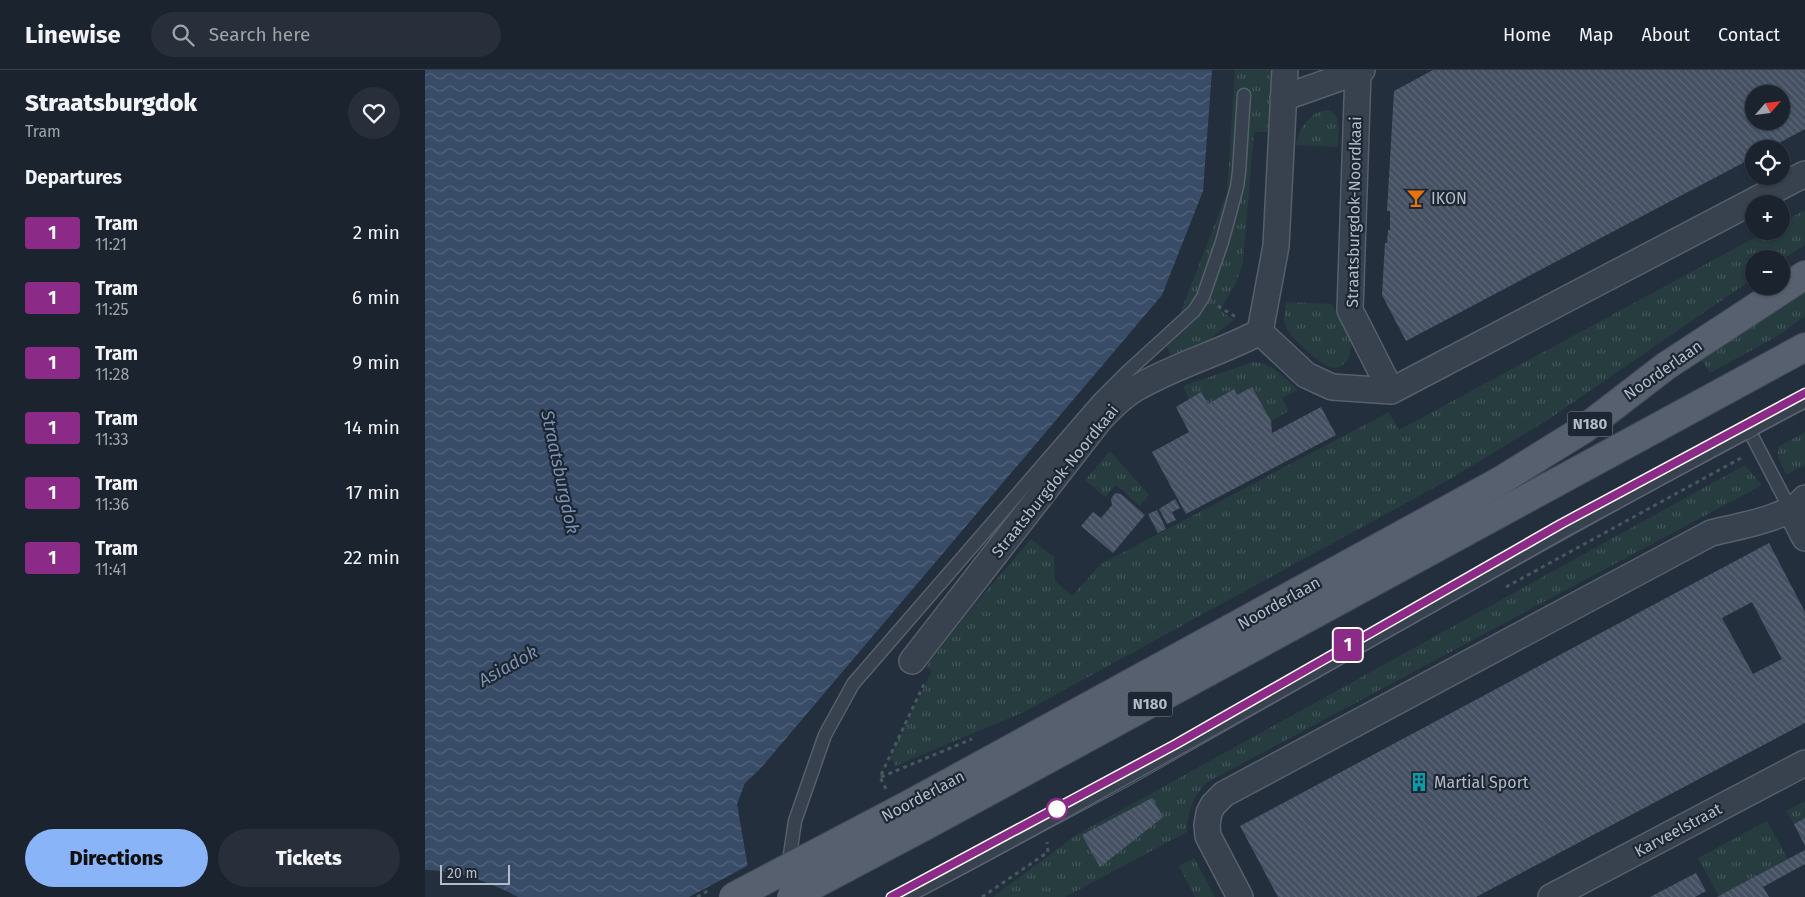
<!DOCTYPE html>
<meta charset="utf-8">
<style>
body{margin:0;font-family:"Fira Sans",sans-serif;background:#282f3a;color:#f1f3f6;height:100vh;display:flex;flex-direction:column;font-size:19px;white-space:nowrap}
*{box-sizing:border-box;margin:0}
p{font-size:16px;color:#a0a4aa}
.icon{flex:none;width:28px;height:28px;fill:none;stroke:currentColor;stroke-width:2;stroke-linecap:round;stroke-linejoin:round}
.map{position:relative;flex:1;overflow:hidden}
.panel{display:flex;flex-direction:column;background:#1b232e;width:425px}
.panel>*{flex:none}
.badge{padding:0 10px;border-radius:4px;font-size:18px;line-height:32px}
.needle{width:32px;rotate:62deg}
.fabs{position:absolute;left:1320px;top:15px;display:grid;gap:10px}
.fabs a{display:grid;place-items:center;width:45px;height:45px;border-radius:50%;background:#1b232e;box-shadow:0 1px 4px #0004,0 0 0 1px #39404a;font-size:25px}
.scale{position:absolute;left:15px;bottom:12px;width:70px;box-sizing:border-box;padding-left:5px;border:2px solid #b4bcc9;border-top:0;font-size:14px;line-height:18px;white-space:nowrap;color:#b4bcc9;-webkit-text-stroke:4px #1d2633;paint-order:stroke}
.map>.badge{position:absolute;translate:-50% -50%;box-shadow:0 0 0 2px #fff}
h2{padding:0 25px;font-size:19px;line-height:45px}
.round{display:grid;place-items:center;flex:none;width:52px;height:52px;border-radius:26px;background:#282f3a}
.overview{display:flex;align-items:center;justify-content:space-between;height:85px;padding:0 25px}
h1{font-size:24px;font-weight:800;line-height:38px}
.primary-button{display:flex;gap:10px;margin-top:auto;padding:10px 25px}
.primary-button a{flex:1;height:58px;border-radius:30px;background:#8ab4f8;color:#111;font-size:20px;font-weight:800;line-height:58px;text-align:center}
.primary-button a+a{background:#282f3a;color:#f1f3f6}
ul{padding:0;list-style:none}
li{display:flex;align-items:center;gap:15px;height:65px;padding:0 25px}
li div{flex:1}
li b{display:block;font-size:19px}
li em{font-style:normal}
li .badge{min-width:55px;font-weight:700;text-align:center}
header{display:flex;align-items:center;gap:30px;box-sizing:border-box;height:70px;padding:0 25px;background:#1b232e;border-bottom:1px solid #39404a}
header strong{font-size:24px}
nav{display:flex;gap:28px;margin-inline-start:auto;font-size:18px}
.search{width:350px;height:45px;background:#282f3a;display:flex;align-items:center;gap:12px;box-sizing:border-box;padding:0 18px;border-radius:28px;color:#a0a4aa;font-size:19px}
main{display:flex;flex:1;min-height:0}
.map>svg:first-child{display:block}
.grass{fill:url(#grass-tufts)}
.water{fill:url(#water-waves)}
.pier{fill:#242f3e}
.building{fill:url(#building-back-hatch);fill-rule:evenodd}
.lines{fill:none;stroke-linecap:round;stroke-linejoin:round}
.lane-casing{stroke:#565f6c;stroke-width:15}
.street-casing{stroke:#565f6c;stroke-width:28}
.primary-casing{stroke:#414a57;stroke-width:30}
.path{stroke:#44595c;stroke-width:3;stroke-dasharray:4 4;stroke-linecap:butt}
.lane{stroke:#38414e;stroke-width:12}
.street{stroke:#38414e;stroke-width:25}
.primary{stroke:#56606e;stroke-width:28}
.tram{stroke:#5a6575;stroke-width:1}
.lane-bridge-casing{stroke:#565f6c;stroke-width:15;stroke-linecap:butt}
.primary-bridge-casing{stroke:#414a57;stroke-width:30;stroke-linecap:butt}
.path-bridge{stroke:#44595c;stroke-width:3;stroke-dasharray:4 4;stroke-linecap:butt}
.lane-bridge{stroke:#38414e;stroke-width:12}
.primary-bridge{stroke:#56606e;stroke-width:28}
.line-casing{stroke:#fff;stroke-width:11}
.line{stroke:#8c2b87;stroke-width:8}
.stop-dot{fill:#fff;stroke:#8c2b87;stroke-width:2.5}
.labels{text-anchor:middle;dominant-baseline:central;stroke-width:4.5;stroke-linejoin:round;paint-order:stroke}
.shield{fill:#1d2633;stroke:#878f9c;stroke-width:1}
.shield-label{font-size:15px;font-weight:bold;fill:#b4bcc9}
.poi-label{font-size:16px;fill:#b4bcc9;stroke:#1d2633;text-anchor:start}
.street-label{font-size:16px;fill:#b4bcc9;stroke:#1d2633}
.water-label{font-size:18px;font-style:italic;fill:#7c92b1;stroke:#1d2633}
</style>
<header>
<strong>Linewise</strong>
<div class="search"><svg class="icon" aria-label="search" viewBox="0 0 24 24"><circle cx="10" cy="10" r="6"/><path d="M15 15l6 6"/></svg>Search here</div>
<nav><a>Home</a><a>Map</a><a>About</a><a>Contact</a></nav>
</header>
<main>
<section class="panel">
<div class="overview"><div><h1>Straatsburgdok</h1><p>Tram</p></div><a class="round"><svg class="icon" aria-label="heart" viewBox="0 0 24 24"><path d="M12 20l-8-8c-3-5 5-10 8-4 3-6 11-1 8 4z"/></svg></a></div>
<h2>Departures</h2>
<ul>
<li><span class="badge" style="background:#8c2b87;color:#fff">1</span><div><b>Tram</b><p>11:21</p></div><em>2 min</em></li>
<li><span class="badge" style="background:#8c2b87;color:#fff">1</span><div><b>Tram</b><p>11:25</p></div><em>6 min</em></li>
<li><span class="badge" style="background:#8c2b87;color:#fff">1</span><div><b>Tram</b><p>11:28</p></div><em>9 min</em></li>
<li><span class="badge" style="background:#8c2b87;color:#fff">1</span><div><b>Tram</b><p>11:33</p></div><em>14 min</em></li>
<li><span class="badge" style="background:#8c2b87;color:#fff">1</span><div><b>Tram</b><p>11:36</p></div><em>17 min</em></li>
<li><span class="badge" style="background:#8c2b87;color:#fff">1</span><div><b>Tram</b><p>11:41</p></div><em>22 min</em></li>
</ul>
<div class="primary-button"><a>Directions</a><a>Tickets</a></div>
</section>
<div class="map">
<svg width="1380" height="827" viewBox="0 0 1380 827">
<defs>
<pattern id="grass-tufts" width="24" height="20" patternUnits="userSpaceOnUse" patternTransform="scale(1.25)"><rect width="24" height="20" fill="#263c3f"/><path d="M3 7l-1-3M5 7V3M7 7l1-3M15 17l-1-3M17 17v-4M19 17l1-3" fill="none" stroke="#435659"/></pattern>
<pattern id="water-waves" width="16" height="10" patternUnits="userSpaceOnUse" patternTransform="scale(1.25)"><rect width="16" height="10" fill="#394c67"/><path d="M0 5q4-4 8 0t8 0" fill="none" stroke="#53647b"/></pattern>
<pattern id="building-back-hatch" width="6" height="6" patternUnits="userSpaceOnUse" patternTransform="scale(1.25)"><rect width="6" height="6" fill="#455162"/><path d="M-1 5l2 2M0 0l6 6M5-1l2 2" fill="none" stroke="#5d6877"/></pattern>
</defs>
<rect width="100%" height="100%" fill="#242f3e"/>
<path class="grass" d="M810,0H849L847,62H829L818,193L811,213L795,240L809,250L782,271L748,287L744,283L742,277L802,123Z
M904,40C918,47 913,64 913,77L871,75C875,57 884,41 904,40Z
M1380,140V175L1356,190L1329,189V208L1124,349L1025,409L599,642L470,696L465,686L507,601L501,597L545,540L606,469L629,487L630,511L647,526L676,494L964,342L974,360L1342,161H1356V153Z
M1380,223V246L1356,264L1285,303L1276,289Z
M861,232L907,234C913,245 922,257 925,268C927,275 926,281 924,287C921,293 916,298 909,298C898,298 867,269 862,259C857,251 860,241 861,232Z
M828,292C847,292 859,308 873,320L857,328L864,341L846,351L827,317L812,325L809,319L783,334L776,323L764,329L758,316Z
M1380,362V395L1361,405L1353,387V377Z
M685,381L724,425L715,436L691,415L680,427L660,410Z
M1320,395L1337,415L781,713C768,727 762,742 762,762L640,827H568L651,765Z
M1380,731V748L1369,754L1361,741Z
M1342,751L1363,789L1294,826L1273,788Z
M769,788L790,827H770L754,796Z"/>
<path class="water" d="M0,0H787L778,121L737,225L335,699L320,713L312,734L328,827H93C65,812 32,800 0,800Z"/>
<path class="pier" d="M324,795L330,827H264Z"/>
<path class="building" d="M1008,0H1380V59L1343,79H1329V87L1312,96L981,271L957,225L960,173H962L963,160H965V141H962L969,21ZM1329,24H1356V51H1329Z
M827,317L846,351L847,363L896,337L911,365L761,444L727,382L764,362L751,337L776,322L783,334L809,319L812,325Z
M690,423L696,424L720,445L688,483L656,456L668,442L676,448L687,435L686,429Z
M750,429L755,438L747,442L751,450L742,454L734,439Z
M732,440L741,459L733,463L723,444Z
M1344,473L1380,542V653L1051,827H853L815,756ZM1327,532L1357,589L1328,604L1297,548Z
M727,728L738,747L675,797L657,765Z
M1380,748V776L1369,754Z
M1380,780V794L1338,817L1344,827H1292Z
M1271,803L1281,821L1270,827H1225Z"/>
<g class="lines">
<g class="lane-casing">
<path id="lane" d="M1324,360L1365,439
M363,798L370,751L400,665L428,614L675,329L701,303L769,241L778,227L797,172L812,117L814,102L819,25
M523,805C811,651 1091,483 1380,331"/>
</g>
<g class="street-casing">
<path id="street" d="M933,2L925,240L966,321
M858,28L937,0
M835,262L881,305L907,317L966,321L1380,104
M835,262L851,176L860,0
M1365,439L1380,468
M487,591L676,348C688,336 700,324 715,316C752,295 797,282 835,262
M815,827L783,766L782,755L784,743L788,735L799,724L1286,463C1310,457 1365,448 1380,428
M1126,827L1380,693"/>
</g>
<g class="primary-casing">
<path id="primary" d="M485,734L1075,411L1159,359L1241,296L1380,205
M498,757L1380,277"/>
</g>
<path class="path" d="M793,236L811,247
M1081,517L1316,388
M456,707L547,669
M461,719L455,707L500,612
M557,827L623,782L622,772"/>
<use href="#lane" class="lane"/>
<use href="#street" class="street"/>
<use href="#primary" class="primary"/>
<path class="tram" d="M466,827L696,704L1136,454L1380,323
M496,827L702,717L1143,466L1380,339"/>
<g class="lane-bridge-casing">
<path id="lane-bridge" d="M481,827L523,805"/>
</g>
<g class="primary-bridge-casing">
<path id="primary-bridge" d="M308,827L485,734
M366,827L498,757"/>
</g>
<path class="path-bridge" d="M272,827L284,820"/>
<use href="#lane-bridge" class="lane-bridge"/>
<use href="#primary-bridge" class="primary-bridge"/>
</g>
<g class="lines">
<g class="line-casing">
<path id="line" d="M466,827L751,674L1136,454L1380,323"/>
</g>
<use href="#line" class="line"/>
</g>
<defs>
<g id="bar-bare" transform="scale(1.5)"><path d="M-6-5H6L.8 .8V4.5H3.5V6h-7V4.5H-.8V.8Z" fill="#e8710a" stroke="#1d2633" stroke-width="2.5" paint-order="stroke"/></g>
<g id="building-bare" transform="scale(1.5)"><path d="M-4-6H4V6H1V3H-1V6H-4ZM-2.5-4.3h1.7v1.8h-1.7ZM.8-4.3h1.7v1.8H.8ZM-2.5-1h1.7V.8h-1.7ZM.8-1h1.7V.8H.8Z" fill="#0f9aa8" stroke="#1d2633" stroke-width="2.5" paint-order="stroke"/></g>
</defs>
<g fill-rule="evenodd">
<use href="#bar-bare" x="991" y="128"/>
<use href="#building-bare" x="994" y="712"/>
</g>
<circle class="stop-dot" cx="632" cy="739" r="10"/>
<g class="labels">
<g class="shield">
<rect x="1142.5" y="341.5" width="45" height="25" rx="4"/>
<rect x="702.5" y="621.5" width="45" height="25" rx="4"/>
</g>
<g class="shield-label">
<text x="1165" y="354">N180</text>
<text x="725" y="634">N180</text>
</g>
<g class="poi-label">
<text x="1006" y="128">IKON</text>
<text x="1009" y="712">Martial Sport</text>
</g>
<g class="street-label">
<text transform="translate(929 142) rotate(-89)">Straatsburgdok-Noordkaai</text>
<text transform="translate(1238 300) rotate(-35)">Noorderlaan</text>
<text transform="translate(630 411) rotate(-51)">Straatsburgdok-Noordkaai</text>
<text transform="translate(854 533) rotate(-29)">Noorderlaan</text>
<text transform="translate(498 726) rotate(-28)">Noorderlaan</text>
<text transform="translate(1253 760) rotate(-28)">Karveelstraat</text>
</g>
<g class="water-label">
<text transform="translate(135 402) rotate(78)">Straatsburgdok</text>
<text transform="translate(83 596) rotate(-29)">Asiadok</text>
</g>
</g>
</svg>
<div class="fabs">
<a><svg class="needle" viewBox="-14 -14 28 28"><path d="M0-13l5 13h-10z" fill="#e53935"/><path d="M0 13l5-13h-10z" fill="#a0a4aa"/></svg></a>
<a><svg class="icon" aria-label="locate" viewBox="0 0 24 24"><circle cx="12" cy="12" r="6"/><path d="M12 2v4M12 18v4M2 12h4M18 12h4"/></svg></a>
<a>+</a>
<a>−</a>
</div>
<div class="scale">20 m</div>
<b class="badge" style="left:923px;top:575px;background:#8c2b87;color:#fff">1</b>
</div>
</main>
